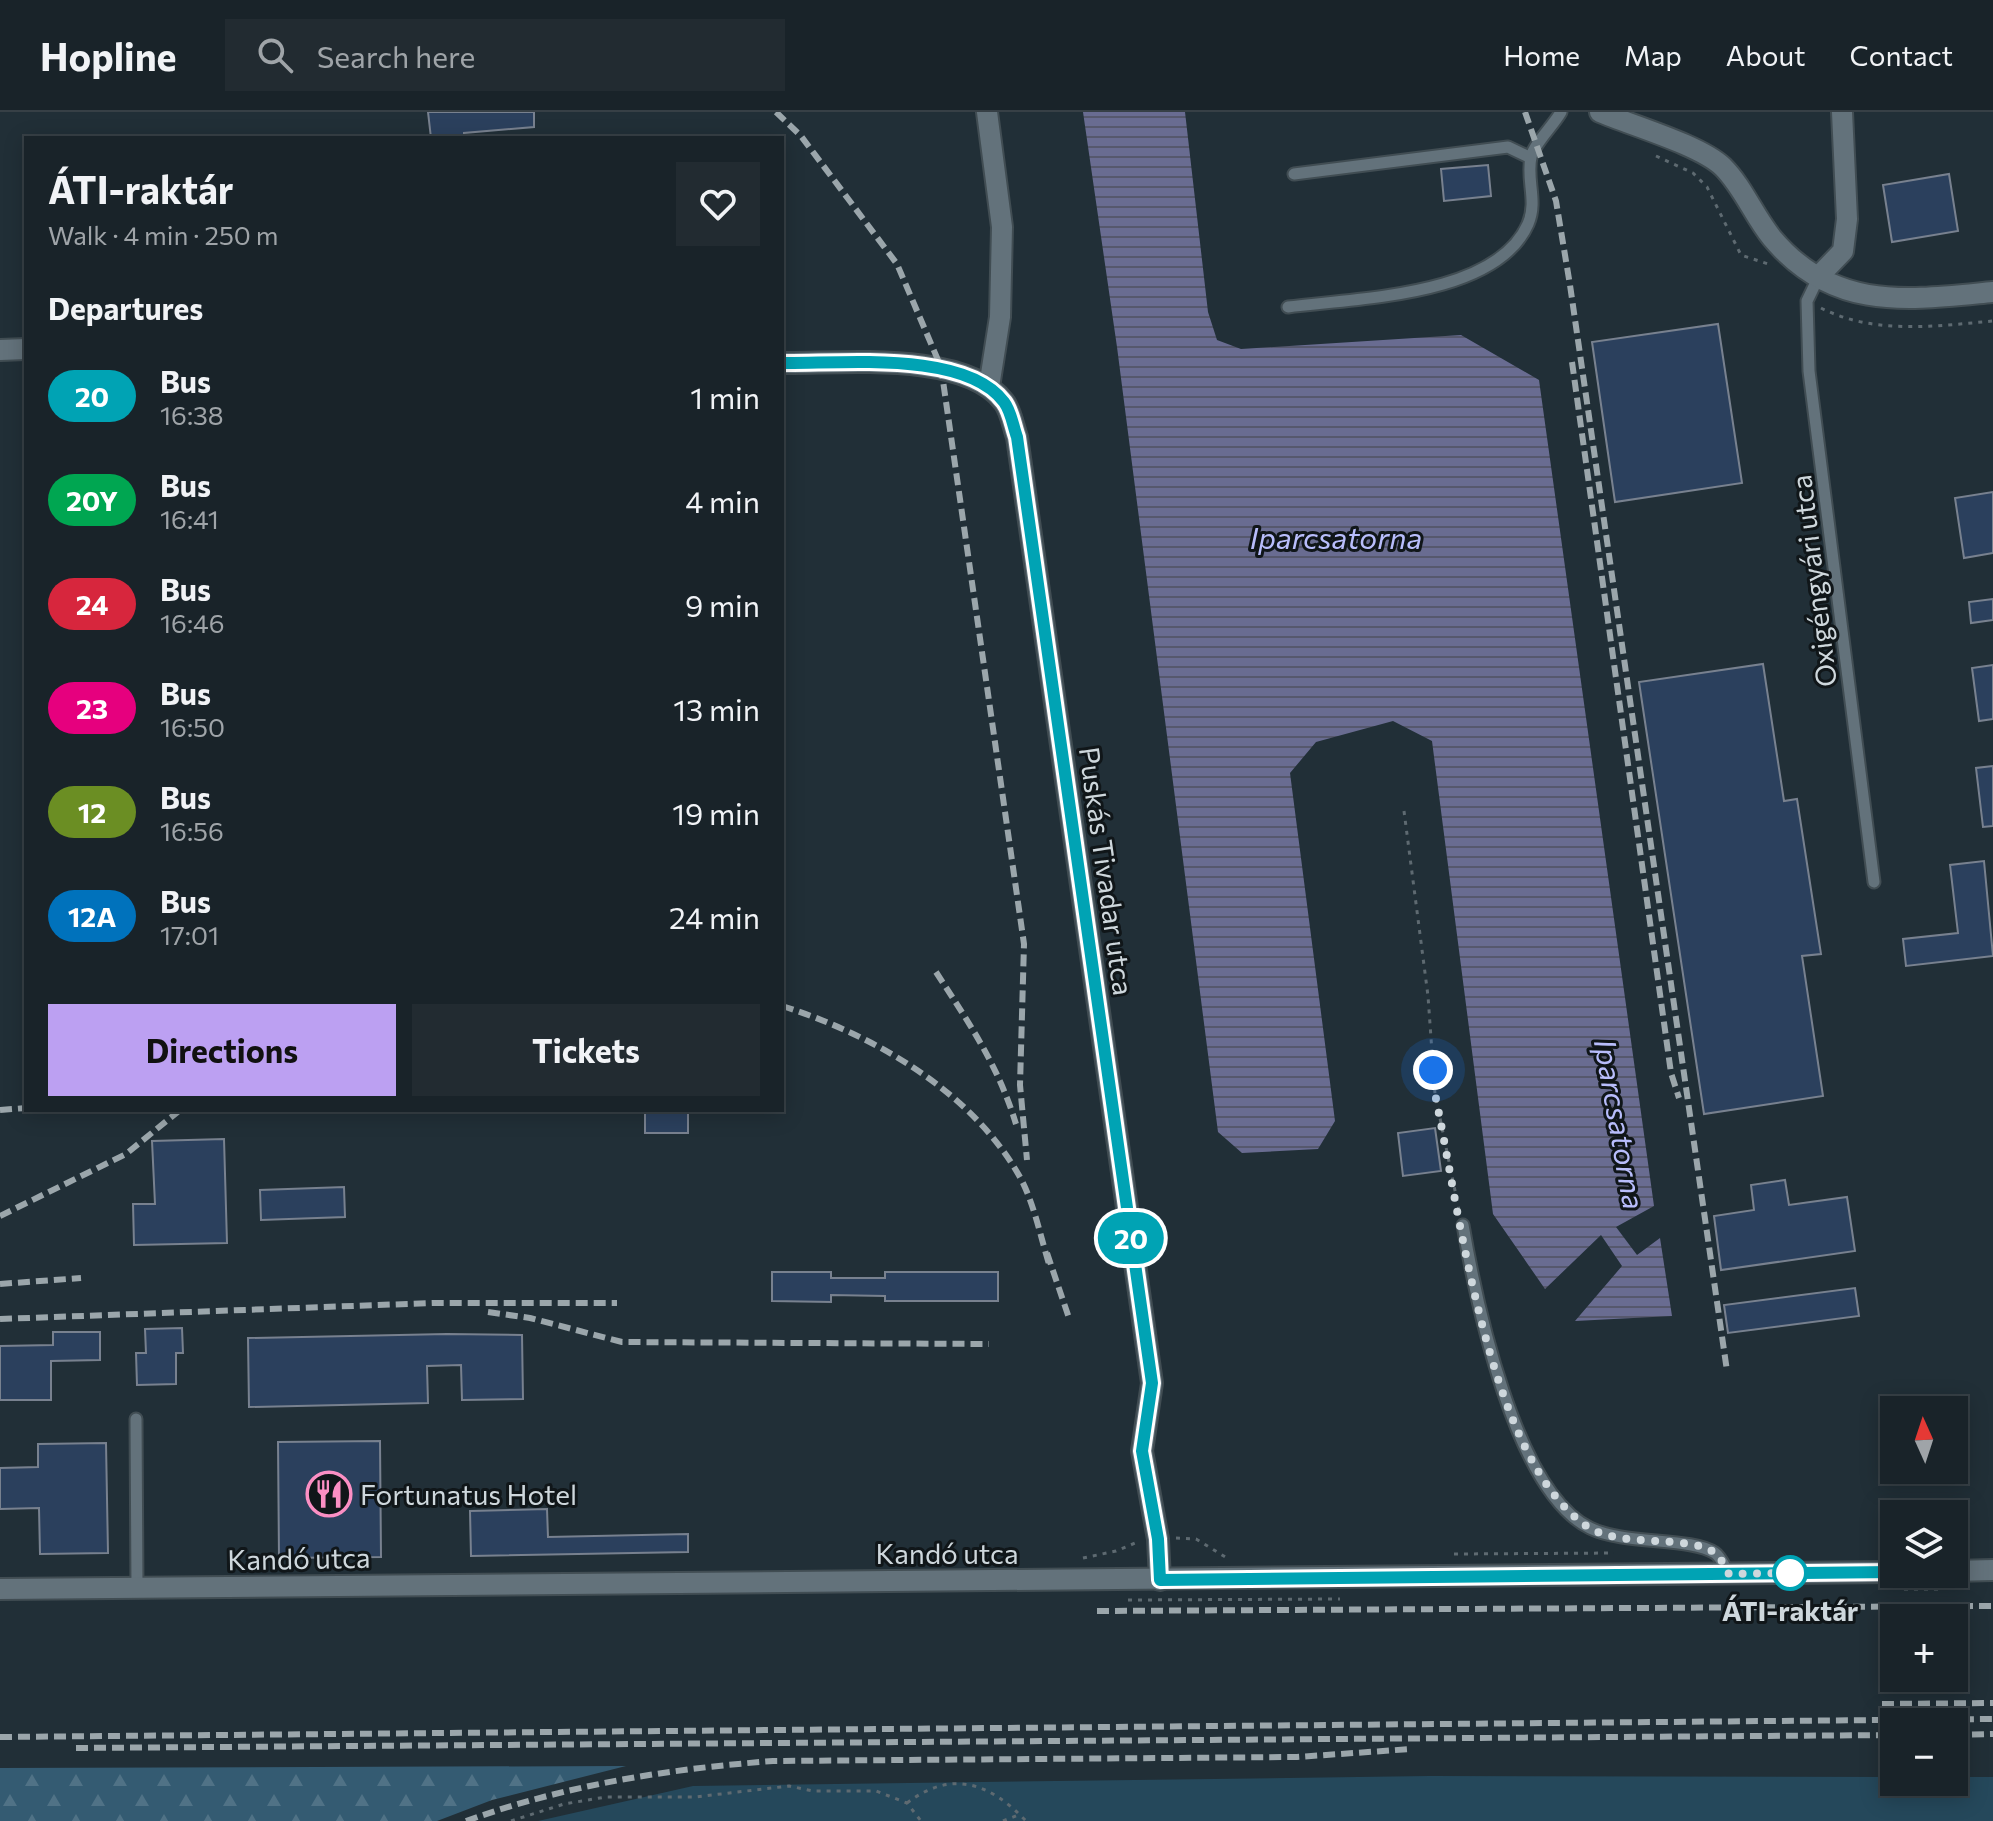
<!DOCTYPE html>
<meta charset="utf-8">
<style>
body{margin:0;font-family:Commissioner,sans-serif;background:#222b31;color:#f1f3f6;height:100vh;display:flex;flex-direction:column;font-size:30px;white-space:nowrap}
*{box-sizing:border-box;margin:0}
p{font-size:26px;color:#9fa4a8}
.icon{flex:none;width:44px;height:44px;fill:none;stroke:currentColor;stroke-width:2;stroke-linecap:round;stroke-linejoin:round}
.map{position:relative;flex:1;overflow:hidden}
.drawer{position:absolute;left:24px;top:24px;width:760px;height:976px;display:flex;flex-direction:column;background:#192329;border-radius:0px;box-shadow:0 4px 20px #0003,0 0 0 2px #374046}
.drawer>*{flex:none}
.badge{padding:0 16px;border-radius:26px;font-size:28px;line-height:52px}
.needle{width:52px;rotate:357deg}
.controls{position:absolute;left:1880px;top:1284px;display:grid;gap:16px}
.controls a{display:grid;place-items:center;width:88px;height:88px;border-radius:0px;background:#192329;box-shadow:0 4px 20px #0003,0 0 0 2px #374046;font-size:40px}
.you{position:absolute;width:40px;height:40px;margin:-20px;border:6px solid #fff;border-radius:50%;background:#1a73e8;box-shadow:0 0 0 12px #1a73e833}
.map>.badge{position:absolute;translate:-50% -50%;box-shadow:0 0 0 4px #fff}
h2{padding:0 24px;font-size:30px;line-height:72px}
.round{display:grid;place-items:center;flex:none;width:84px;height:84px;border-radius:0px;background:#222b31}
.headline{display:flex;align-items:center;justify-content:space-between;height:136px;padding:0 24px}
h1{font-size:38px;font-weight:700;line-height:60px}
.primary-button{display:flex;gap:16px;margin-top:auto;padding:16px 24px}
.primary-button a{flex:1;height:92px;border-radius:0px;background:#bca0f2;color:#111;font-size:32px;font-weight:700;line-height:92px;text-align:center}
.primary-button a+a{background:#222b31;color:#f1f3f6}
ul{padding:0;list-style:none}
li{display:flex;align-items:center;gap:24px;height:104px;padding:0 24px}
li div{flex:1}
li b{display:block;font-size:30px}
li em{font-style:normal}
li .badge{min-width:88px;font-weight:700;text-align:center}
header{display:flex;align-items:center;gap:48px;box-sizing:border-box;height:112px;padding:0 40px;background:#192329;border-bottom:2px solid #374046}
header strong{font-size:38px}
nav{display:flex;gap:44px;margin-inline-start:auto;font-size:28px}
.search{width:560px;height:72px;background:#222b31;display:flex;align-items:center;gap:20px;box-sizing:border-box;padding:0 28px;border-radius:0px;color:#9fa4a8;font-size:30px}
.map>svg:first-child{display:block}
.green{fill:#25485b}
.forest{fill:url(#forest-firs)}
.water{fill:url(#water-rules)}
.building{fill:#2b405d;stroke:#78818f;stroke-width:2}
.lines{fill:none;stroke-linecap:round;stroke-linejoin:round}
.lane-casing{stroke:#414d53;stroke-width:15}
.street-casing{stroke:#414d53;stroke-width:24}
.secondary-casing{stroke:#414d53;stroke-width:24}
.path{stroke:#5e6a71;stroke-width:3;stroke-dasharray:4 6;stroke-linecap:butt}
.lane{stroke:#63727b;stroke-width:11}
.street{stroke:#63727b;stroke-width:20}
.secondary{stroke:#63727b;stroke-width:20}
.rail{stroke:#9ba6ab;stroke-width:6;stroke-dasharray:12 6;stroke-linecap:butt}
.line-casing{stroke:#fff;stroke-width:18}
.line{stroke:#00a3b4;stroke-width:12}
.walk{stroke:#ced7dc;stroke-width:8;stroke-dasharray:0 14.4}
.stop-dot{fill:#fff;stroke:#00a3b4;stroke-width:4}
.labels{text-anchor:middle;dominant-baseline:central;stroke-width:6;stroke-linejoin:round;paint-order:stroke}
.street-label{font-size:28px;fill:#ced7dc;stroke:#101619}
.poi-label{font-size:28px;fill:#ced7dc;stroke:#101619;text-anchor:start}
.stop-label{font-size:28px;font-weight:bold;fill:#ced7dc;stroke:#101619}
.water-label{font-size:30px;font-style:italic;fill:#b8bdfb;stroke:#101619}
</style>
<header>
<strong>Hopline</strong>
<div class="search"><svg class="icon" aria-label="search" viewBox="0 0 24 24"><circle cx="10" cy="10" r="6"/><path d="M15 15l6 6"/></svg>Search here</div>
<nav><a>Home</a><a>Map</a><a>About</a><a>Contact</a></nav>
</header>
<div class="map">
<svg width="1993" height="1709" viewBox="0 0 1993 1709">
<defs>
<pattern id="forest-firs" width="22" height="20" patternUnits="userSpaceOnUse" patternTransform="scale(2)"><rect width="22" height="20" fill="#345b72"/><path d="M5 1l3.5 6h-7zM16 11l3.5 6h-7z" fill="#507286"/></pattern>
<pattern id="water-rules" width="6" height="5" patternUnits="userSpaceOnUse" patternTransform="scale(2)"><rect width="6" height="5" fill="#696c91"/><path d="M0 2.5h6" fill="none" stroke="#56586d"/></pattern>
</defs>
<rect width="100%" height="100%" fill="#212f37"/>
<path class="green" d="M1429,1664L1894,1665V1670H1954V1665H1993V1709H538L693,1674Z"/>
<path class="forest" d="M626,1654L492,1688L437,1709H0V1656Z"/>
<path class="water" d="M1083,0H1185L1208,200L1217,228L1241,237L1461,223L1539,268L1654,1094L1616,1115L1637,1143L1660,1126L1672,1204L1575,1209L1622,1154L1601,1123L1545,1177L1493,1102L1432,629L1393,609L1316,630L1290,661L1335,1009L1318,1037L1242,1041L1218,1020L1117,235Z"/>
<path class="building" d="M428,0H534V15L464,21V26H431Z
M1488,53L1491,84L1444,89L1441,57Z
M1949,62L1958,119L1892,130L1883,73Z
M1718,212L1742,371L1615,390L1592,230Z
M1993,380V441L1964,446L1955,386Z
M1993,487V508L1971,511L1969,490Z
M1763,552L1784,689L1797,687L1821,842L1802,844L1823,984L1704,1002L1639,570Z
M1993,553V607L1979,609L1972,556Z
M1993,654V714L1983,715L1976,656Z
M1984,749L1993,844L1906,854L1903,827L1958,821L1950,753Z
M645,998H688V1021H645Z
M1435,1016L1441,1059L1403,1064L1398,1021Z
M224,1027L227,1131L134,1133L133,1092H155L152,1029Z
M1785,1068L1789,1093L1847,1085L1855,1139L1721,1158L1714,1104L1754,1098L1751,1073Z
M344,1075L345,1105L261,1108L260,1078Z
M772,1160H831V1166H885V1160H998V1189H885V1184L831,1183V1190L772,1189Z
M1855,1176L1859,1204L1728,1221L1724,1193Z
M182,1216L183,1241H176V1272L137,1273L136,1241H146L145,1217Z
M53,1220H100V1248L51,1249V1288H0V1234L53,1233Z
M447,1222L522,1223L523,1287L462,1288L461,1253L427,1254L428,1291L249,1295L248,1226Z
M380,1329L381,1445L279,1446L278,1330Z
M106,1331L108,1441L40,1442L39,1396L0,1397V1356L38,1355V1332Z
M547,1397L548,1425L688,1422V1440L471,1444L470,1399Z"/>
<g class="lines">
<g class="lane-casing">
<path id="lane" d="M1294,62L1508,35L1531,46
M1819,164L1807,189L1809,259L1874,770
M1288,195C1356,186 1496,185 1528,112C1538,89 1526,68 1531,45C1534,32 1553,14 1561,0
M1463,1113C1476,1189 1515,1380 1590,1416C1624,1433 1691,1425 1715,1441C1721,1445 1725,1456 1729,1462
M136,1307L137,1476"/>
</g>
<g class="street-casing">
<path id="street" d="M987,0L1002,115L1000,205L989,275
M1600,0C1633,14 1700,33 1723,55C1743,75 1754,104 1772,126C1834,200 1908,188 1993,180
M1819,164L1843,139L1847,107L1842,0
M0,238L26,237
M782,251C841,252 965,238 1004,290C1011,299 1013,314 1017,325L1152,1271L1142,1339L1158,1427L1160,1468"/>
</g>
<g class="secondary-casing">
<path id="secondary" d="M1954,1459L1993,1458
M0,1477L1894,1460"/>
</g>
<path class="path" d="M1656,44L1693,61L1707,75L1741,143L1771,153
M1821,196C1874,223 1936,214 1993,209
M1404,699L1428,884L1435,982L1459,1098
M1176,1426L1196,1427L1227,1446
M1454,1442L1614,1441
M1083,1446L1116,1439L1140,1429
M1904,1477H1944
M1128,1488L1340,1487
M907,1691C952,1657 990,1671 1026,1709
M511,1709L564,1692L606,1685H695L789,1674L813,1679H876L907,1691L921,1709
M1003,1709L1018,1703"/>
<use href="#lane" class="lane"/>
<use href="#street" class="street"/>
<use href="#secondary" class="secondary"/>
<path class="rail" d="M776,0L801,24L897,152L941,255L1024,832L1020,973L1027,1048
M1525,0L1556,89L1570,173L1727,1259
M1572,250L1671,961L1679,986
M936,860C969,911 998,953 1016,1012
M782,894C871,922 968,977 1017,1060C1033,1086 1040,1123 1049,1152
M0,998L26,996
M0,1104L126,1042L180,998
M1047,1141L1070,1209
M0,1172L81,1166
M488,1200L530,1206L622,1230L989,1232
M0,1207L433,1191H617
M1097,1499L1993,1494
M1882,1592L1993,1591
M1954,1623L1993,1622
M0,1625L1993,1607
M76,1636L1894,1623
M466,1709C566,1673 667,1657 773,1649L1297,1645L1411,1637"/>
</g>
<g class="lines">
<g class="line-casing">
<path id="line" d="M782,251C841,252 965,238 1004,290C1011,299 1013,314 1017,325L1152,1271L1142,1339L1158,1427L1160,1468L1894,1460"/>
</g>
<use href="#line" class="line"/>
<path class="walk" d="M1433,958L1435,982C1459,1095 1488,1345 1585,1413C1620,1438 1687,1421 1715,1441C1721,1445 1725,1456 1729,1462L1790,1461"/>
</g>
<defs>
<g id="restaurant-ring" transform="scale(2.3)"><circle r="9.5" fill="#101619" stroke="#fb8fc4" stroke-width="1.5"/><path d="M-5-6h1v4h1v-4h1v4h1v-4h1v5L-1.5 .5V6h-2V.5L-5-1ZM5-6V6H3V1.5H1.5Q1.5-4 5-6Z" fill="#fb8fc4"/></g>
</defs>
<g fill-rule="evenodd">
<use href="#restaurant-ring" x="329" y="1382"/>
</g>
<circle class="stop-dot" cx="1790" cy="1461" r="16"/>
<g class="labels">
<g class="street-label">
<text transform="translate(1813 469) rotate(-97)">Oxigéngyári utca</text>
<text transform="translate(1107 759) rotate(82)">Puskás Tivadar utca</text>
<text x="947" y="1441">Kandó utca</text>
<text transform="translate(299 1446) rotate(-1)">Kandó utca</text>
</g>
<g class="poi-label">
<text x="360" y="1382">Fortunatus Hotel</text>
</g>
<g class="stop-label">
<text x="1790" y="1498">ÁTI-raktár</text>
</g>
<g class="water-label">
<text x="1336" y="424">Iparcsatorna</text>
<text transform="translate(1621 1012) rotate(80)">Iparcsatorna</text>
</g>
</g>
</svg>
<div class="controls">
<a><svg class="needle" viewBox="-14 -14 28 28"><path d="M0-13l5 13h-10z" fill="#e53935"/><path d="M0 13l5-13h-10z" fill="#9fa4a8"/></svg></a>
<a><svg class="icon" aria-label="layers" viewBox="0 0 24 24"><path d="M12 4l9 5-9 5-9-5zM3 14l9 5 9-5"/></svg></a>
<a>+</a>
<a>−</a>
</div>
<div class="you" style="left:1433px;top:958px"></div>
<b class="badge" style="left:1131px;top:1126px;background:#00a3b4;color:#fff">20</b>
<section class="drawer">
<div class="headline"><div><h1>ÁTI-raktár</h1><p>Walk · 4 min · 250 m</p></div><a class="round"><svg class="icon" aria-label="heart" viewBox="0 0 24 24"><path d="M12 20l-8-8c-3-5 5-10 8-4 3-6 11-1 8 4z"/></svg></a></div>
<h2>Departures</h2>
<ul>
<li><span class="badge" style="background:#00a3b4;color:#fff">20</span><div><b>Bus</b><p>16:38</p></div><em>1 min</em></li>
<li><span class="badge" style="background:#00a651;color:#fff">20Y</span><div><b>Bus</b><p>16:41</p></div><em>4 min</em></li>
<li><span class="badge" style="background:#d7263d;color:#fff">24</span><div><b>Bus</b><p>16:46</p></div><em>9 min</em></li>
<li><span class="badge" style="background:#e6007e;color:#fff">23</span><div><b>Bus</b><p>16:50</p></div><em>13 min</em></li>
<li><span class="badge" style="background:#6b8e23;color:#fff">12</span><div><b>Bus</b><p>16:56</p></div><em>19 min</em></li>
<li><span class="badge" style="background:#0072bc;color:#fff">12A</span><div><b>Bus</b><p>17:01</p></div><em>24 min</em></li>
</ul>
<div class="primary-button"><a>Directions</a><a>Tickets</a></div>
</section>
</div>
